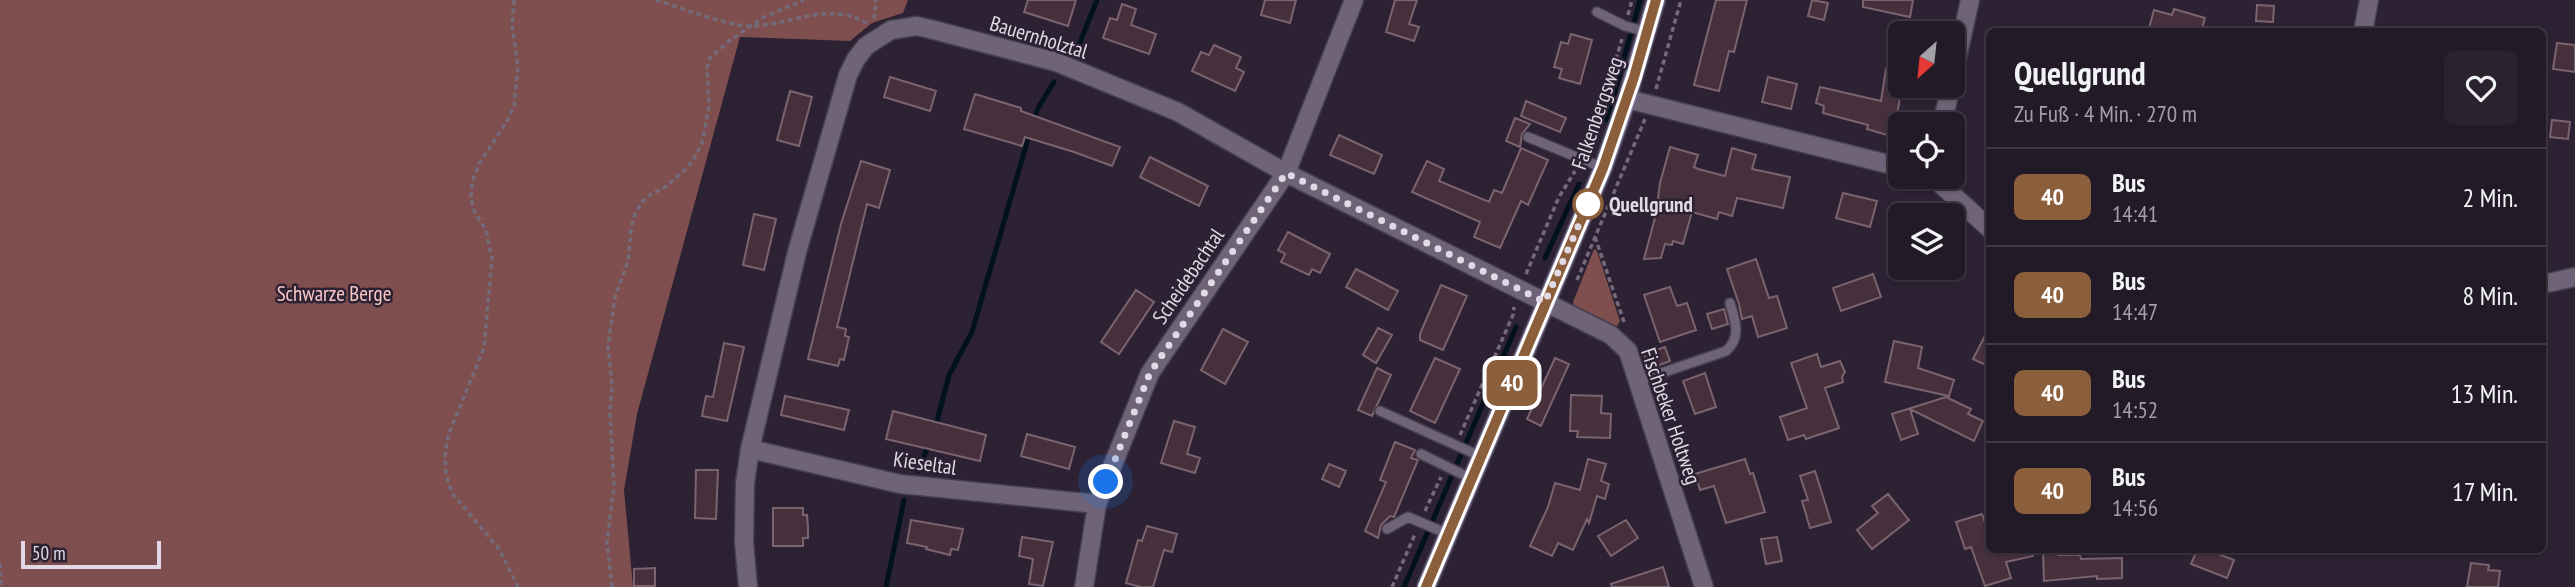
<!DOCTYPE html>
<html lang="de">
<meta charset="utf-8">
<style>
body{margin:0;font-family:"PT Sans Narrow",sans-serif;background:#2a232f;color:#f1f3f6;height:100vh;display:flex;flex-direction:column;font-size:26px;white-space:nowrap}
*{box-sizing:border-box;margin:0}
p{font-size:23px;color:#a2a1a7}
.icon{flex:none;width:38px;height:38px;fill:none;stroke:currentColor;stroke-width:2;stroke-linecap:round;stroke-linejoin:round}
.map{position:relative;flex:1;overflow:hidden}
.drawer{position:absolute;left:1986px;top:28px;width:560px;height:525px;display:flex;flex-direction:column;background:#221a27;border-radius:10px;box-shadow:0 2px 5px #0004,0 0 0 2px #3f3844}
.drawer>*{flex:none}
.badge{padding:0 14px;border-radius:10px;font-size:24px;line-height:46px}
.needle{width:46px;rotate:207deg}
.buttons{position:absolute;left:1888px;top:21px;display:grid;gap:14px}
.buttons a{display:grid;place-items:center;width:77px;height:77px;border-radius:10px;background:#221a27;box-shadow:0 2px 5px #0004,0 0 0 2px #3f3844;font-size:35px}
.scale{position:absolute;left:21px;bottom:18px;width:140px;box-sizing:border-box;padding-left:7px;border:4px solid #e1dae6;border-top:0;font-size:19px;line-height:24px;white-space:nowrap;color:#e1dae6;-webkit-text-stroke:5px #2d2234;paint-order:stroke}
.you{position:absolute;width:35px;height:35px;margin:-18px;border:5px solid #fff;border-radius:50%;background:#1a73e8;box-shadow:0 0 0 10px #1a73e833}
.map>.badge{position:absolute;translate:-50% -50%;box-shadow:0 0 0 4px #fff}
.round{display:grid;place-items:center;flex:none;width:74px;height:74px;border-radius:10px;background:#2a232f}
.headline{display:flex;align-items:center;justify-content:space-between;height:119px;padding:0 28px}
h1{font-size:33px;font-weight:700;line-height:52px}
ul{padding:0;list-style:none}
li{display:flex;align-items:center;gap:21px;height:98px;padding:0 28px;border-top:2px solid #3f3844}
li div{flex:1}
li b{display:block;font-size:26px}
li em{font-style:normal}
li .badge{min-width:77px;font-weight:700;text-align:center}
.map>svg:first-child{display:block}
.forest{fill:#7e4f4e}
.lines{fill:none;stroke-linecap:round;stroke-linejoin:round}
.stream{stroke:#01111f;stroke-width:5}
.building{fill:#45303b;stroke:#7b636f;stroke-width:2}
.lane-casing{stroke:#463d4c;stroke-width:12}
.street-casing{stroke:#463d4c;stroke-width:21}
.secondary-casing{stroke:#463d4c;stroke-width:21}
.path{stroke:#746a7a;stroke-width:3.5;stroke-dasharray:5 3.5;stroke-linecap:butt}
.lane{stroke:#6f6377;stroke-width:9}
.street{stroke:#6f6377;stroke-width:18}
.secondary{stroke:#7c779e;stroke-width:18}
.line-casing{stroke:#fff;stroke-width:16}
.line{stroke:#8b5e3c;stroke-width:10}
.walk{stroke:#e1dae6;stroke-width:7;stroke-dasharray:0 12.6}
.stop-dot{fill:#fff;stroke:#8b5e3c;stroke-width:3.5}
.labels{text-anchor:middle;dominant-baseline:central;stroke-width:5;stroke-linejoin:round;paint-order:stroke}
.street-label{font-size:21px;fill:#e1dae6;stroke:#2d2234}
.stop-label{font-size:21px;font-weight:bold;fill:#e1dae6;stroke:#2d2234;text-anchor:start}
.park-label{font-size:21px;fill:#f7c6c4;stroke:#2d2234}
</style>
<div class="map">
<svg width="2575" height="587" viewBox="0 0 2575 587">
<rect width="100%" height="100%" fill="#2d2234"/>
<path class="forest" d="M0,0H908L903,13L872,23L850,41L740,37L637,414L624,490L633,587H0Z
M1594,249L1597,251L1620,321L1616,328L1575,307L1573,302Z"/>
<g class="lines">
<path class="stream" d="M1076,52L1097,0
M1607,120L1640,0
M1033,123L1038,108L1054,82
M1545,258L1579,184
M935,429L949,375L972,332L1030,132
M918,471L929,444
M886,587L904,500
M1404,587L1516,327"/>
</g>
<path class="building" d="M1028,0H1076L1068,26L1024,12Z
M1265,0H1296L1290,23L1261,15Z
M1395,0H1417L1409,24L1419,27L1414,41L1386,32Z
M1716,0H1747L1734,52L1729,51L1719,91L1694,85Z
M1812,0L1828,3L1824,20L1808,16Z
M1863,0H1913L1910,17L1863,7Z
M1122,4L1136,9L1131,25L1156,34L1149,54L1103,38L1110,18L1117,20Z
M2257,5L2274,6L2273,22L2256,21Z
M2174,9L2205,18L2201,32H2148L2154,10L2172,15Z
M1571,34L1592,40L1580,84L1559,78L1562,69L1554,67L1561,42L1568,44Z
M2557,43L2575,45V72L2553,69Z
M1214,45L1241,57L1236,68L1244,72L1235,91L1192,71L1201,52L1209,55Z
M1886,69L1900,71L1902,86L1897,115L1900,116V139L1867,129L1868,125L1823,113L1824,106L1816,103L1820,87L1881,101Z
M890,77L936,91L930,111L884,97Z
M1768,77L1797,84L1791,109L1762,102Z
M790,91L812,97L799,146L777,140Z
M975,94L1021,108V111L1120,147L1112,166L1074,152L1025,137L1022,146L964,129Z
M1526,101L1566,118L1560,132L1521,116Z
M1515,118L1530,124L1522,134L1520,147L1506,141Z
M2552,120L2570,122L2568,139L2550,137Z
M1339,135L1382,155L1374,174L1330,155Z
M1670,147L1698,155L1694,167L1698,169L1725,176L1732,148L1756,155L1752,169L1790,177L1783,208L1737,198L1732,216L1719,212L1717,219L1692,212L1683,244L1673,241L1672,245L1665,244L1661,258L1644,259L1660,199L1658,198L1660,183Z
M1521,148L1548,160L1528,205L1521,201L1500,248L1474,237L1480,222L1412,192L1427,161L1444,169L1439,181L1489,202L1494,190L1502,193Z
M1150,157L1208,186L1199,206L1140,177Z
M861,161L890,170L879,208L867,204L837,327L846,329L845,336L849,337L844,360L840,359L838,366L808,359L841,224Z
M1843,193L1877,201L1870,227L1836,218Z
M754,214L776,219L764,270L743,265Z
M1288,232L1330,254L1320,273L1312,269L1309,275L1281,262L1285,254L1278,250Z
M1756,259L1769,298L1777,296L1787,328L1758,337L1752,316L1742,319L1739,304L1727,269Z
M1356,269L1398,291L1388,310L1346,287Z
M1873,274L1881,297L1841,311L1833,288Z
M1441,285L1467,296L1443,350L1420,340V334Z
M1670,287L1677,306L1687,303L1696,330L1660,342L1644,295Z
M1136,290L1154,302L1119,354L1101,342Z
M1724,309L1728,324L1712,329L1707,314Z
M1990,326V367L1973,359Z
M1378,328L1392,335L1376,363L1363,355Z
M1223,329L1248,342L1225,384L1201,370Z
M1894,341L1922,347L1918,368L1954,380L1949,396L1885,382Z
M724,343L744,347L727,421L702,416L706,396L713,397Z
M1665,347L1670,361L1649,369L1644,354Z
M1817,354L1821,367L1840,361L1845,372L1842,377L1843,382L1825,388L1839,428L1806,439L1804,435L1788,440L1780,417L1807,408L1791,363Z
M1435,358L1460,369L1435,423L1410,411Z
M1555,358L1569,364L1541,426L1527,419Z
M1377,368L1391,375L1372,416L1358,410Z
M1705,373L1716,407L1695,414L1683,381Z
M1571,395L1602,396L1601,413L1611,414L1610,438L1577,437L1578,431H1570Z
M785,396L849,410L844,430L781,415Z
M1946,397L1971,409L1968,414L1983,421L1974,441L1910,409L1918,434L1901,440L1892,414Z
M893,411L986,435L980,461L886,439Z
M1174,421L1195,427L1187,454L1200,458L1195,473L1161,463Z
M1027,434L1075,447L1069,469L1021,456Z
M1395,442L1415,450L1411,458L1418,460L1394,517L1390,516L1381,525L1378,538L1365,531L1386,482L1380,480Z
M1588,459L1606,464L1601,481L1609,484L1605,499L1597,496L1589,523L1587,519L1573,550L1558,543L1552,556L1530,546L1548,507L1555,483L1580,490Z
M1745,459L1750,474L1753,473L1765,512L1726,523L1714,486L1700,490L1695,474Z
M1329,464L1346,471L1339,487L1322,479Z
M696,470H718L716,519L695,518Z
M1815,471L1831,522L1810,528L1802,501L1808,500L1800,476Z
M1888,494L1909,520L1872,549L1857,530L1878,513L1872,506Z
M773,508H803V515H807L808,527V538H803V546H773Z
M1982,514L1990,537V550H2032L2033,556L2006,562L2011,578L1985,586L1971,547L1965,549L1956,522Z
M911,520L963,529L958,550L951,549L950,555L926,549L927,547L907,543Z
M1626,520L1638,538L1611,556L1598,536Z
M1147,526L1177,534L1172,552L1164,550L1153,587H1141L1126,583L1138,540L1142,541Z
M1022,537L1053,542L1043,586L1029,584L1033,559L1019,556Z
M1777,537L1782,561L1766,564L1761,539Z
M2043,550H2057L2058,555H2080L2081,559L2122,558V578L2097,579V576L2044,581Z
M2197,550H2208L2234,560L2227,578L2191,564Z
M2471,563L2489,565L2488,570L2500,571L2498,587H2467Z
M1663,567L1669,587H1612L1611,584Z
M655,568V586H634V569Z"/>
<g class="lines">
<g class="lane-casing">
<path id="lane" d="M1597,12L1625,26L1648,32
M1528,137L1603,168
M1638,381L1726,351C1742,337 1735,321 1730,303
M1380,411L1482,457
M1421,454L1472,479
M1387,529L1408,517L1448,534"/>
</g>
<g class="street-casing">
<path id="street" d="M2363,32L2369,0
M1953,76L1970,0
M1627,99L1900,167
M1942,124L1951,86
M1933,177L1990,229
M2543,284L2575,277
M750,449L900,484L1097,504
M748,587L744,542L745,483L750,449L797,252L848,75L856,59L866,46L891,30L917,26L930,29L1056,62L1178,112L1286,173L1611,335L1628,351L1704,587
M1084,587L1097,504L1150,373L1286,173L1354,0"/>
</g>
<g class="secondary-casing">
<path id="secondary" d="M1426,587L1603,168L1627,99L1656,0"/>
</g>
<path class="path" d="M514,0L512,25L518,67L514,106L507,121L479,164L472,182L471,199L475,213L486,230L492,259L484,348L448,436L445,456L446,475L452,493L499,549L518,587
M656,0C678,7 731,27 751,26C792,25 830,0 868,24
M1628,15L1632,0
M874,19L876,0
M1656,89L1681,0
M1586,148L1599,117L1622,39
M1595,237L1624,322
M1526,274L1559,197L1575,171
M1577,280L1645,119
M1460,435L1513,315L1514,307
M1425,511L1441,477
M0,563L1,587
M612,587L607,542L614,487L610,412L612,385L608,346L615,297L628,261L631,229L635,214L642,202L651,194L664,188L687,168L695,157L702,143L709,106L707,68L710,58L729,41L764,17L804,0
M1392,587L1415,534"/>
<use href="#lane" class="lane"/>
<use href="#street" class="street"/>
<use href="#secondary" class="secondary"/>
</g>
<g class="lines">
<g class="line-casing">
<path id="line" d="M1426,587L1603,168L1634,77L1656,0"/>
</g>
<use href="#line" class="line"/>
<path class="walk" d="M1106,482L1150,373L1286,173L1545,302L1588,204"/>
</g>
<circle class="stop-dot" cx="1588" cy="204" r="14"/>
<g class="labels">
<g class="street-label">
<text transform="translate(1039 37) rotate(17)">Bauernholztal</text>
<text transform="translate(1597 113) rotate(-71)">Falkenbergsweg</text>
<text transform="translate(1188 276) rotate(-56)">Scheidebachtal</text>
<text transform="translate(1671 416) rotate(71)">Fischbeker Holtweg</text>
<text transform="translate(925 463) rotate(8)">Kieseltal</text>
</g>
<g class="stop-label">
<text x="1609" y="204">Quellgrund</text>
</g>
<g class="park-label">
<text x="334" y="293">Schwarze Berge</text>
</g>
</g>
</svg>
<div class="buttons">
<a><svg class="needle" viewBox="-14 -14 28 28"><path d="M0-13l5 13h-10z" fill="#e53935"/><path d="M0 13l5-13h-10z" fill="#a2a1a7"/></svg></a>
<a><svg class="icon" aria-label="locate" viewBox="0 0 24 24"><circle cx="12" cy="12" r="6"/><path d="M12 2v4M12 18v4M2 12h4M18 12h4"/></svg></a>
<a><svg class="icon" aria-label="layers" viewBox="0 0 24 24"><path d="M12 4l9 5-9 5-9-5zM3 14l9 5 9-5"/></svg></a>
</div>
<div class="scale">50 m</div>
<div class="you" style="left:1106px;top:482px"></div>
<b class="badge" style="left:1512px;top:383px;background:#8b5e3c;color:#fff">40</b>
<section class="drawer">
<div class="headline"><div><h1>Quellgrund</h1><p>Zu Fuß · 4 Min. · 270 m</p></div><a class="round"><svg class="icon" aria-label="heart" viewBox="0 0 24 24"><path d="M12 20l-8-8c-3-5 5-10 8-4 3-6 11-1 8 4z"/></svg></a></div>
<ul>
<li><span class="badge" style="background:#8b5e3c;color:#fff">40</span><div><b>Bus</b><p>14:41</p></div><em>2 Min.</em></li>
<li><span class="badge" style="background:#8b5e3c;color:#fff">40</span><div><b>Bus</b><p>14:47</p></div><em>8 Min.</em></li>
<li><span class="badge" style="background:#8b5e3c;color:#fff">40</span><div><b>Bus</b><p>14:52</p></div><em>13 Min.</em></li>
<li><span class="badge" style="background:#8b5e3c;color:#fff">40</span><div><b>Bus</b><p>14:56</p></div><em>17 Min.</em></li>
</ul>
</section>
</div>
